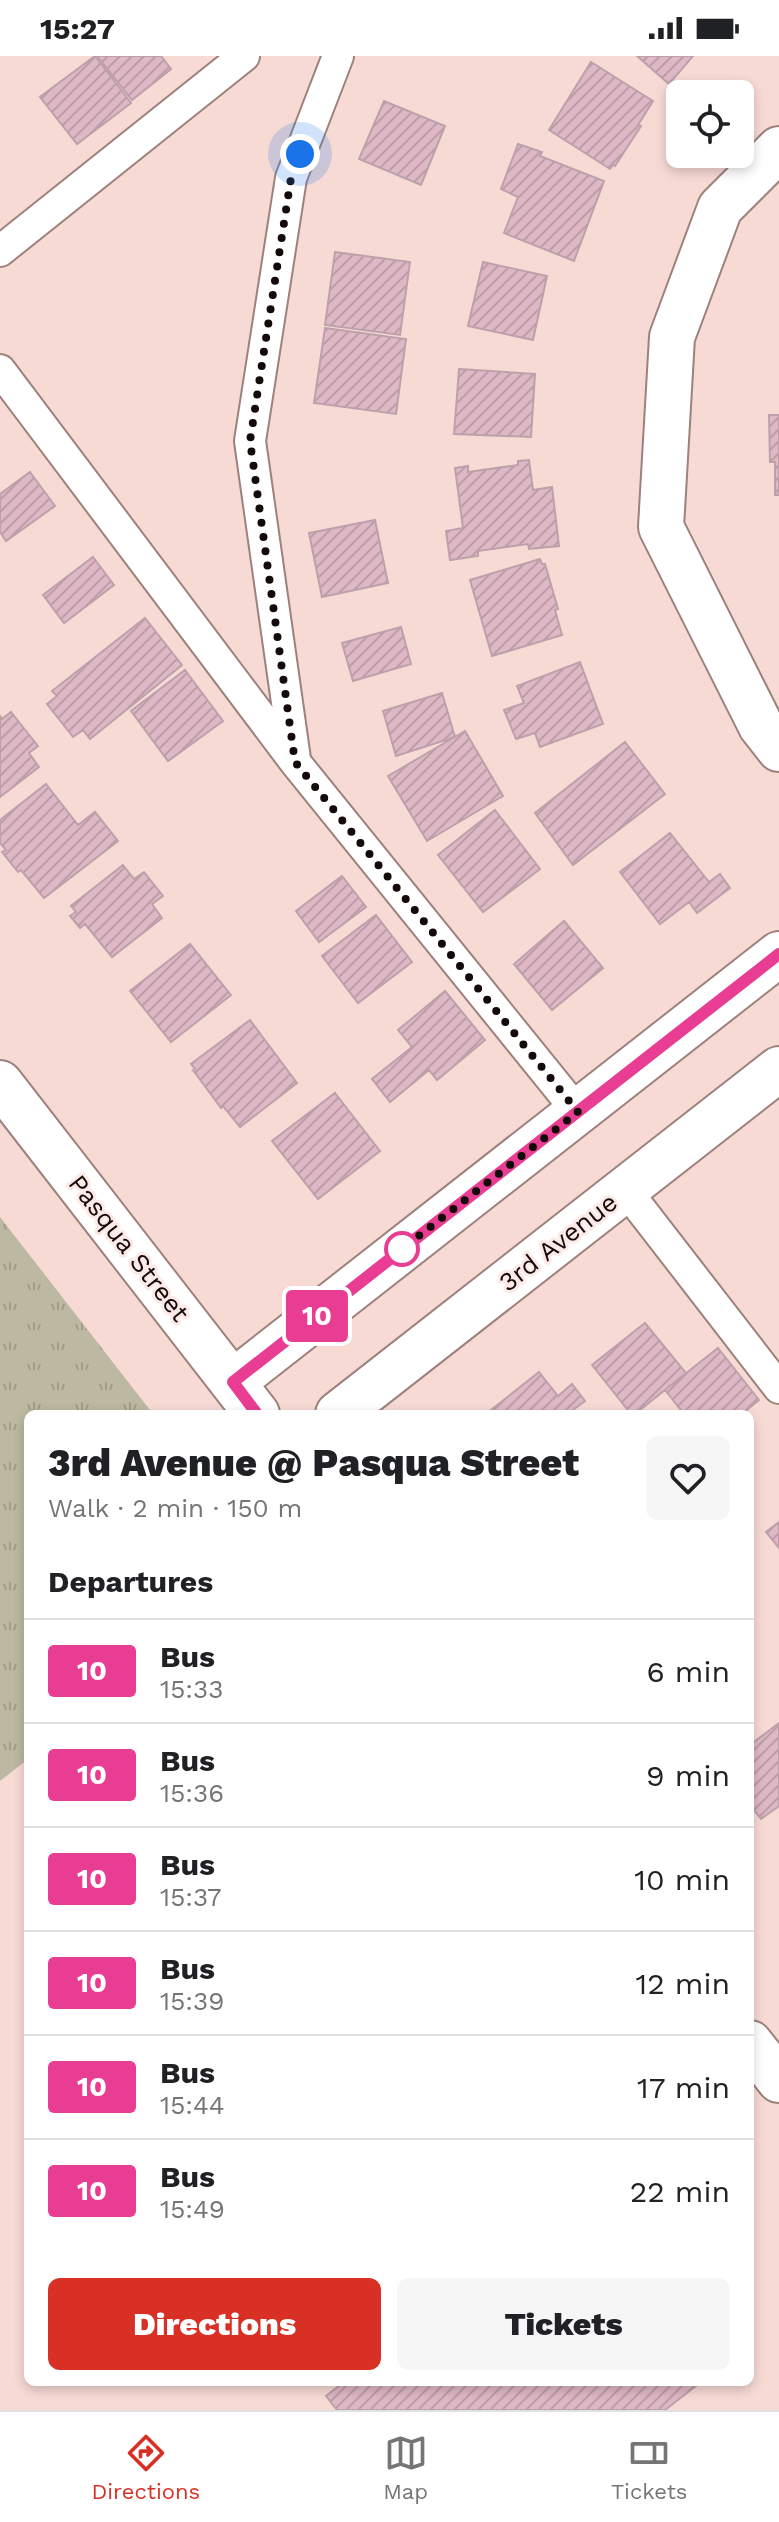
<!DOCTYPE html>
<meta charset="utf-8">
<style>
body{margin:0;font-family:"Work Sans",sans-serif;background:#f6f6f6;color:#202124;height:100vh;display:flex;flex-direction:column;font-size:30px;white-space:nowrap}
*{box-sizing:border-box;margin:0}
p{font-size:26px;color:#757577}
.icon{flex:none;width:44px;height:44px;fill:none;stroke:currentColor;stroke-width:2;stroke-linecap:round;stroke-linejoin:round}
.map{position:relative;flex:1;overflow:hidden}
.side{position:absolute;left:24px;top:1354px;width:730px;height:976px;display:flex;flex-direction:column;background:#fff;border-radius:12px;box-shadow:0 4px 12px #0003}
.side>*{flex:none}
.badge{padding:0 16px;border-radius:6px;font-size:28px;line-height:52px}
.fabs{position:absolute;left:666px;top:24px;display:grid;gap:16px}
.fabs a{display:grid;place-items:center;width:88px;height:88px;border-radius:12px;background:#fff;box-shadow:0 4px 12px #0003;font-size:40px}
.you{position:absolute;width:40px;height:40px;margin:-20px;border:6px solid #fff;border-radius:50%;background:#1a73e8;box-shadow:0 0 0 12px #1a73e833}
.map>.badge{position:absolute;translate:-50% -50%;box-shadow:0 0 0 4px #fff}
h2{padding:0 24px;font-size:30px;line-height:72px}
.round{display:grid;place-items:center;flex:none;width:84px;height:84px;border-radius:12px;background:#f6f6f6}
.headline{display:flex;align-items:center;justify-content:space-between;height:136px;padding:0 24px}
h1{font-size:38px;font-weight:800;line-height:60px}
.cta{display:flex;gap:16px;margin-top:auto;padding:16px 24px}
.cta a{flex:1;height:92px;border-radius:12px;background:#d93025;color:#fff;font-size:32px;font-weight:800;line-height:92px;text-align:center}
.cta a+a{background:#f6f6f6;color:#202124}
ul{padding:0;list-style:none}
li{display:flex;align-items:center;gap:24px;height:104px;padding:0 24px;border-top:2px solid #e0e0e0}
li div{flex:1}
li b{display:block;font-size:30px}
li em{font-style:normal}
li .badge{min-width:88px;font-weight:700;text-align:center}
.status{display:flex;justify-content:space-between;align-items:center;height:56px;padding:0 40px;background:#fff;direction:ltr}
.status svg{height:22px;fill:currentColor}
.tabs{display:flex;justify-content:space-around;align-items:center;height:112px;border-top:2px solid #e0e0e0;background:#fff;font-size:22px;color:#757577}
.tabs a{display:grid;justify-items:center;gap:4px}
.tabs .on{color:#d93025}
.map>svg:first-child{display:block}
.park{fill:url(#park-tufts)}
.building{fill:url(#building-hatch);stroke:#bca1aa;stroke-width:2}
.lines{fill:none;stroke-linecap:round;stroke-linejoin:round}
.lane-casing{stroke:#9d817d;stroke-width:34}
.street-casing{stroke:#9d817d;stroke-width:48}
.lane{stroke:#fff;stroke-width:30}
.street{stroke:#fff;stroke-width:44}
.line-casing{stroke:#fff;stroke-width:18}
.line{stroke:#e93d93;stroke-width:12}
.walk{stroke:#140a09;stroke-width:8;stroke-dasharray:0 14.4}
.stop-dot{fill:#fff;stroke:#e93d93;stroke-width:4}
.labels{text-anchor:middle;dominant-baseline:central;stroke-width:6;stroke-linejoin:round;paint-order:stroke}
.street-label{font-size:26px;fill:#140a09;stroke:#fdeae7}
</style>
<div class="status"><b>15:27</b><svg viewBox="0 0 49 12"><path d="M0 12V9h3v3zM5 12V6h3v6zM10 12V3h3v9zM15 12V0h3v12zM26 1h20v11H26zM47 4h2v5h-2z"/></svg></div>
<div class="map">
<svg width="779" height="2354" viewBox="0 0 779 2354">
<defs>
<pattern id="park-tufts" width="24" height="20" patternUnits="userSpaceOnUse" patternTransform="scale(2)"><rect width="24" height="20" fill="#bdb8a1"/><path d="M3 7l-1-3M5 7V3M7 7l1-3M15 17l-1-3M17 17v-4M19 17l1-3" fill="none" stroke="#a29d89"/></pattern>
<pattern id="building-hatch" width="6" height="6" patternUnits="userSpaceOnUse" patternTransform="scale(2)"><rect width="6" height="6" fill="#dfb8c5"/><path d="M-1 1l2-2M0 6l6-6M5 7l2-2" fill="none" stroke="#be9da8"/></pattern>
</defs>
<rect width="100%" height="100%" fill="#f8dad5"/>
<path class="park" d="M0,1161L153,1358H28V1703L0,1725Z"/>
<path class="building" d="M95,0L131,47L77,88L40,41Z
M97,0H161L171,13L132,44Z
M637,0H693L669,28Z
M591,6L653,45L638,69L641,70L615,110L613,109L610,113L549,74Z
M384,45L445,70L421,129L359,103Z
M518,88L542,96L540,100L604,125L574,205L504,177L518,141L501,133Z
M335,196L410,206L400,279L325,269Z
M483,206L547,220L533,284L468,270Z
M325,272L406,283L396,358L314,347Z
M459,313L535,318L531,381L454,378Z
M769,359H779V439H775V406H770Z
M529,404L533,434L552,431L559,490L529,493L528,488L478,495V500L450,504L446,475L463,472L455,412L468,410V416L518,409V405Z
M30,416L55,450L6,485L0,476V438Z
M375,464L388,527L322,541L309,477Z
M93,501L114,529L64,567L43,539Z
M540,503L542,508H545L558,553L555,554L562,579L492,600L470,524Z
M145,562L182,609L90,683L83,674L73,681L47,648L57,640L52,635Z
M401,571L411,608L353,625L342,587Z
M580,606L603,668L540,691L535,677L516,683L504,654L524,647L517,630Z
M185,614L223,665L168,705L131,655Z
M442,637L455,681L396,700L383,655Z
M11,656L38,690L29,697L39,711L0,741V660L2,663Z
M465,675L503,740L427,785L388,720Z
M625,686L665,738L573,809L535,757Z
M46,728L78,769L95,756L118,785L44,842L21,814L18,816L2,796L6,794L0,787V764Z
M495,754L540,813L483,856L438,799Z
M670,777L709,826L720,818L730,832L697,857L689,846L660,868L620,816Z
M123,809L134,823L144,816L163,840L152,848L162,862L112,901L85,868L80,872L70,860L76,856L71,850Z
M342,820L366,851L319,886L296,855Z
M376,859L412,906L358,947L322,900Z
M564,865L603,912L552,954L514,908Z
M190,888L231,939L171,986L130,935Z
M445,935L485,984L437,1024L429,1014L390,1046L372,1023L412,991L398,974Z
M250,964L297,1027L240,1071L223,1050L221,1052L193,1014L195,1013L191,1008Z
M335,1037L380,1095L318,1143L272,1085Z
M645,1267L686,1317L635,1358H631L592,1309Z
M718,1292L759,1344L742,1358H684L665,1334Z
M539,1316L558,1340L572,1328L585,1345L570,1356L571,1358H486Z
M779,1466V1492L766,1476Z
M779,1667V1750L761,1763L750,1749V1689Z
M344,2326H701L665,2354H337L326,2340Z"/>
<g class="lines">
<g class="lane-casing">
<path id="lane" d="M0,195L244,0
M0,314L295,706L578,1056
M295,703L250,385L291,122L338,0
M625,1133L779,1332"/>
</g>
<g class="street-casing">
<path id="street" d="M779,93L720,152L672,281L661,471L761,670L779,693
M0,1027L257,1358
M233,1326L779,898
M338,1358L779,1013
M750,1987L779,2024"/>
</g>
<use href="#lane" class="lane"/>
<use href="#street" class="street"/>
</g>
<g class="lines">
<g class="line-casing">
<path id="line" d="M257,1358L233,1326L779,898"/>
</g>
<use href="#line" class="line"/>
<path class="walk" d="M300,98L291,122L250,385L295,706L578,1056L402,1193"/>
</g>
<circle class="stop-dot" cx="402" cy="1193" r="16"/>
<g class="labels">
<g class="street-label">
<text transform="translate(558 1186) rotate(-38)">3rd Avenue</text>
<text transform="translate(129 1192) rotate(52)">Pasqua Street</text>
</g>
</g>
</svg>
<div class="fabs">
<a><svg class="icon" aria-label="locate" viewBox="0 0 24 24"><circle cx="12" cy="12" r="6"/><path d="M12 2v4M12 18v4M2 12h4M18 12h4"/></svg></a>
</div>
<div class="you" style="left:300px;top:98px"></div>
<b class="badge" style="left:317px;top:1260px;background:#e93d93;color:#fff">10</b>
<section class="side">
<div class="headline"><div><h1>3rd Avenue @ Pasqua Street</h1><p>Walk · 2 min · 150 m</p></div><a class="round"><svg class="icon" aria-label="heart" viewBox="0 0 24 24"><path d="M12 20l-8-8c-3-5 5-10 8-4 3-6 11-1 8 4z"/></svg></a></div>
<h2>Departures</h2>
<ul>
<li><span class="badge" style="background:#e93d93;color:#fff">10</span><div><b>Bus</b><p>15:33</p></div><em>6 min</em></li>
<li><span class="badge" style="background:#e93d93;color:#fff">10</span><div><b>Bus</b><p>15:36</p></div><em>9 min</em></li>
<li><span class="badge" style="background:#e93d93;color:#fff">10</span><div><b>Bus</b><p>15:37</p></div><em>10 min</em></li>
<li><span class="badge" style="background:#e93d93;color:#fff">10</span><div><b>Bus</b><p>15:39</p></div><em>12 min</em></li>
<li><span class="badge" style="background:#e93d93;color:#fff">10</span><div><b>Bus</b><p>15:44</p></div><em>17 min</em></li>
<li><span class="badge" style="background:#e93d93;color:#fff">10</span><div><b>Bus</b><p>15:49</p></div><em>22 min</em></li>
</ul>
<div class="cta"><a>Directions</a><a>Tickets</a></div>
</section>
</div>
<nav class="tabs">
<a class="on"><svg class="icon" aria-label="directions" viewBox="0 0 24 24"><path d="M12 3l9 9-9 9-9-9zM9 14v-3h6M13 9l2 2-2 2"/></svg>Directions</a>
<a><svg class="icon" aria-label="map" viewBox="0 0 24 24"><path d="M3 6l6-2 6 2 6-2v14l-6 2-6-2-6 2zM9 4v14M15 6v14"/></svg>Map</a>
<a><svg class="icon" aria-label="tickets" viewBox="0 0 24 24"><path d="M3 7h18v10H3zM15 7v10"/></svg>Tickets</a>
</nav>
